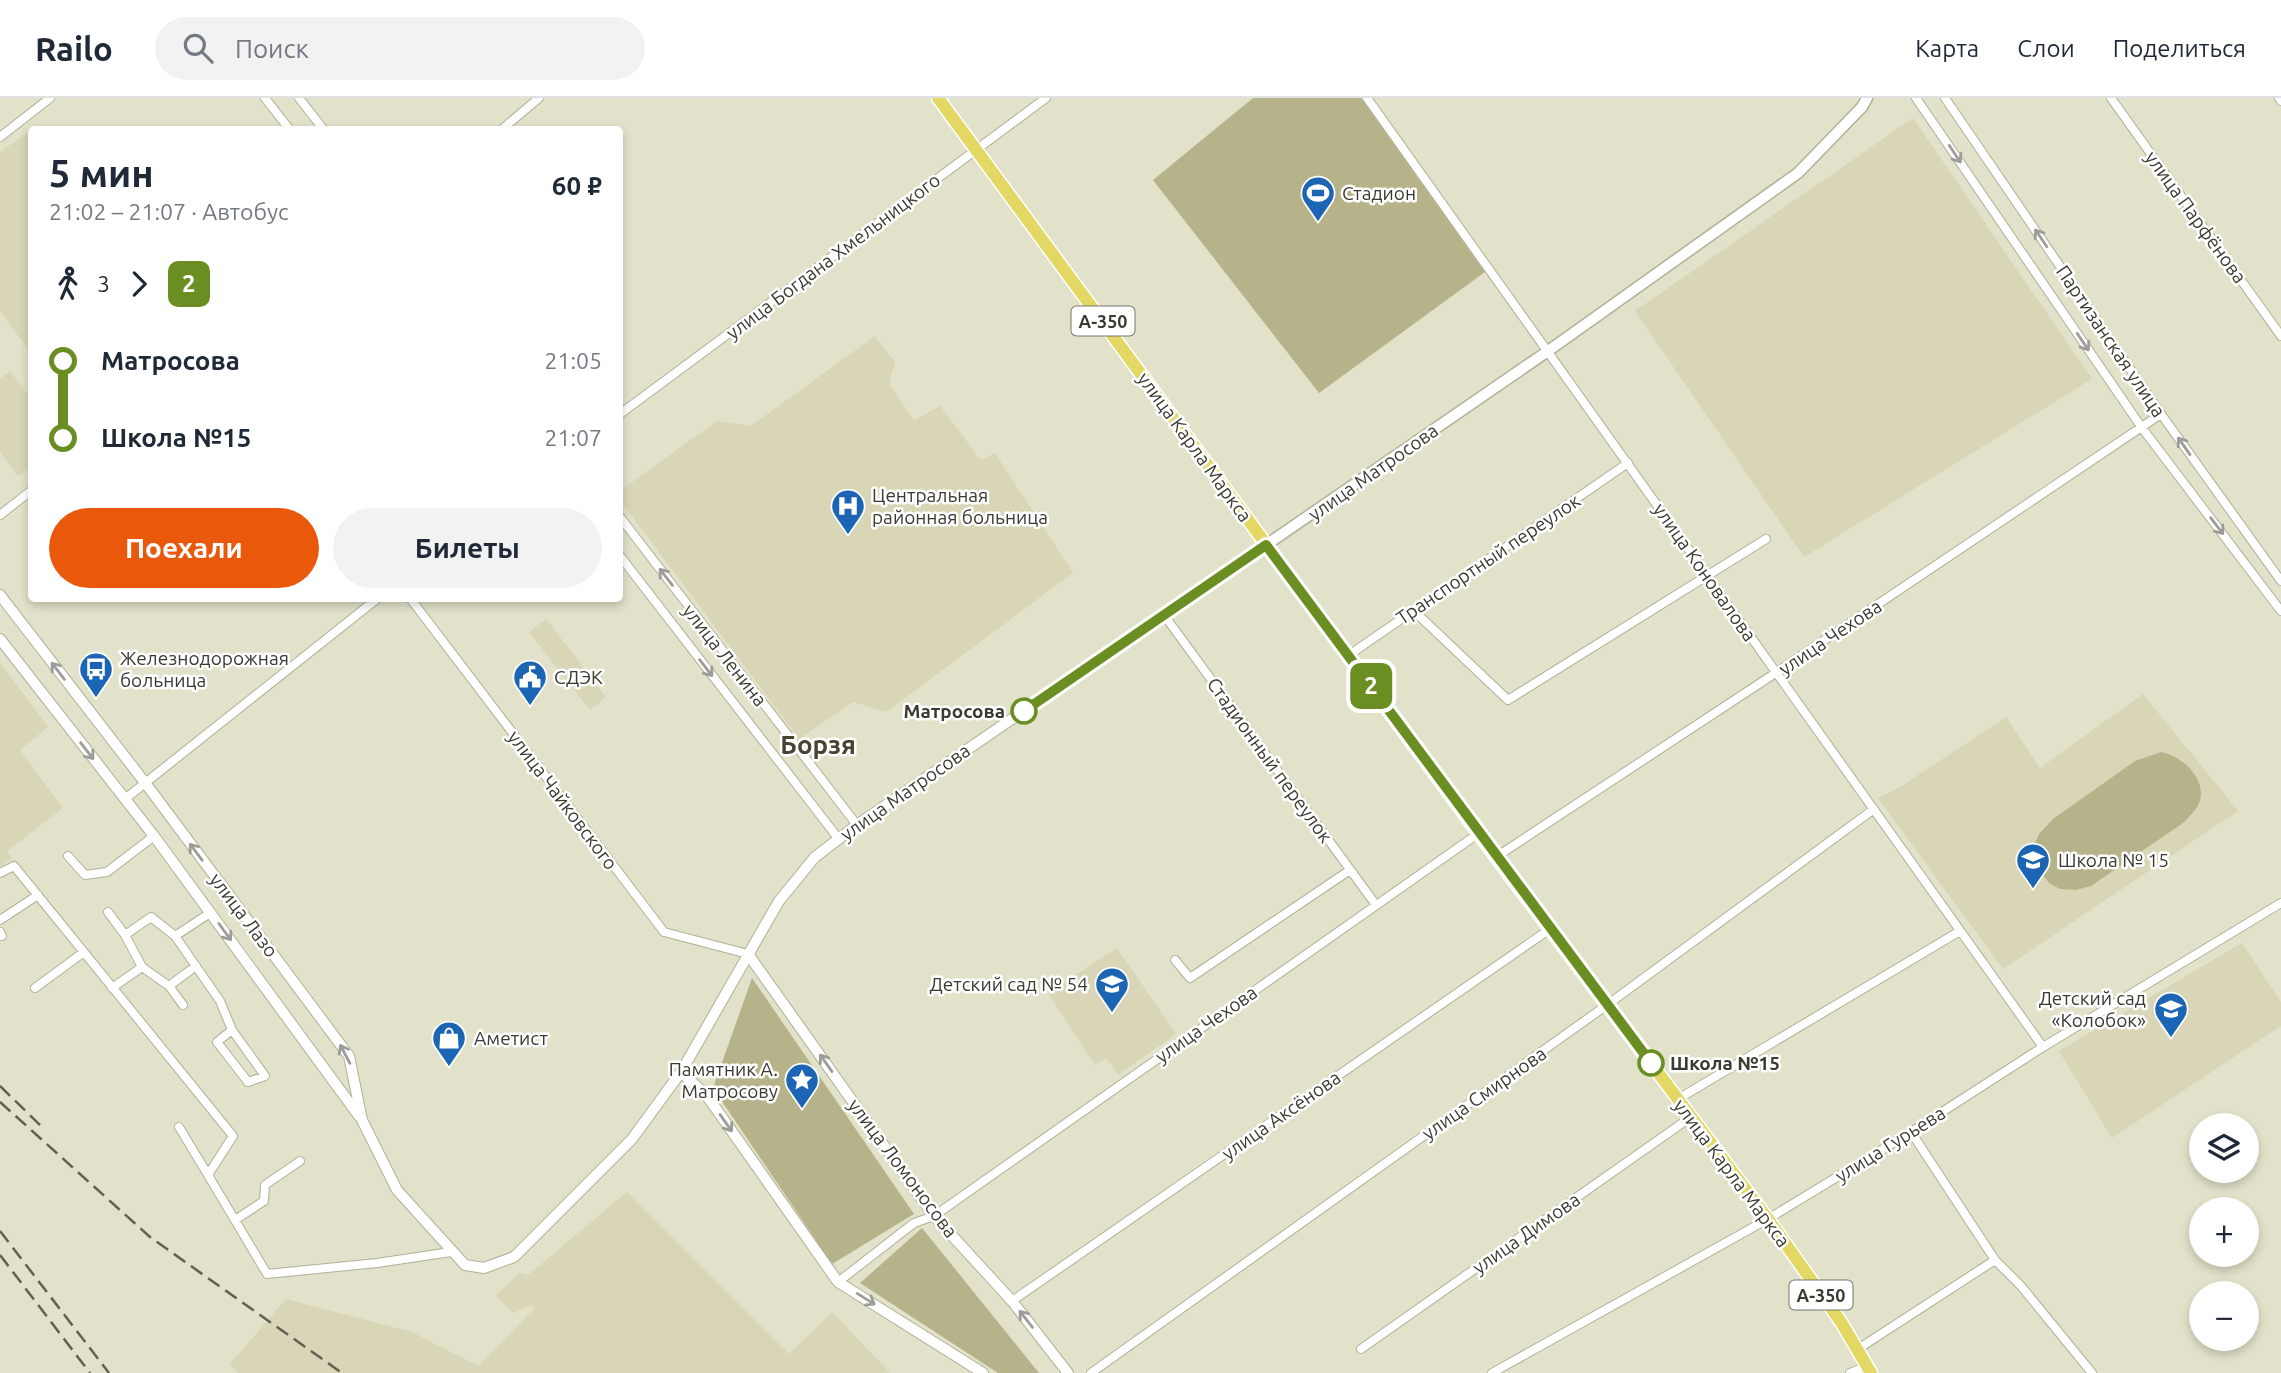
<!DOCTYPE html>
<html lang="ru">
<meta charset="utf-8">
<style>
body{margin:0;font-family:Ubuntu,sans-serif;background:#f2f2f3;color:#1f2937;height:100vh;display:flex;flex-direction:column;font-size:26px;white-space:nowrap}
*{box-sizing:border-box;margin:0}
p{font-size:23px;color:#747a83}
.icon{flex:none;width:38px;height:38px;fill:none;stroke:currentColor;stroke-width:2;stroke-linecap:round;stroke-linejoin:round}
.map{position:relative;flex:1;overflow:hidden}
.panel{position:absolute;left:28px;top:28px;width:595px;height:476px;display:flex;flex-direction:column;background:#fff;border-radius:7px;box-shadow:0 4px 10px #0003}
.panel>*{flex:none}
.badge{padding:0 14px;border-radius:10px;font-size:24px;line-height:46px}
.fabs{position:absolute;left:2189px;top:1015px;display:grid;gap:14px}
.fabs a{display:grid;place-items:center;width:70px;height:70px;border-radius:50%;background:#fff;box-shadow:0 4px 10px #0003;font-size:35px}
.map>.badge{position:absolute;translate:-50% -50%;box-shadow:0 0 0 4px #fff}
.legs{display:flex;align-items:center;gap:10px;height:77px;padding:0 21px;font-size:23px}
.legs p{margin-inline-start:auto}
.summary{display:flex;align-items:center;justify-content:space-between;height:119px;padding:0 21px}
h1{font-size:38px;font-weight:700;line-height:52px}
.button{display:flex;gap:14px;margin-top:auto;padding:14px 21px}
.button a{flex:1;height:80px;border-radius:42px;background:#ea580c;color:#fff;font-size:28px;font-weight:700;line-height:80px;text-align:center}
.button a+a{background:#f2f2f3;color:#1f2937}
ul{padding:0 21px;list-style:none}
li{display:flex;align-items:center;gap:24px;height:77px;font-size:26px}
li i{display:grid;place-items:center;width:10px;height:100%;margin:0 9px;background:currentColor}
li i::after{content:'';width:18px;height:18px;margin:-9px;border:5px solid;border-radius:50%;background:#fff}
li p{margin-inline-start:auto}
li:first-child i{background:linear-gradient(#0000 50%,currentColor 0)}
li:last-child i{background:linear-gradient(currentColor 50%,#0000 0)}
header{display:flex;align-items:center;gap:42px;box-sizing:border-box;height:98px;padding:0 35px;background:#fff;border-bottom:2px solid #e0e1e3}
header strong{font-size:33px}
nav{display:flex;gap:38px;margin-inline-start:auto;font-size:24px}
.search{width:490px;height:63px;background:#f2f2f3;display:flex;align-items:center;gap:18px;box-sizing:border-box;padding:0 24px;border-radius:38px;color:#747a83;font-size:26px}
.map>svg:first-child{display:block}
.built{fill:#d8d6b7}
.green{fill:#b6b38a}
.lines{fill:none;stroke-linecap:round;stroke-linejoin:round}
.minor-casing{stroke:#b1b099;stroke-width:10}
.tertiary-casing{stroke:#b1b099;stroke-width:12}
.secondary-casing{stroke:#b1b099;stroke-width:13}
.trunk-casing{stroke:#fff;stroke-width:15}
.minor{stroke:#fff;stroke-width:8}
.tertiary{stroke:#fff;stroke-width:10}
.secondary{stroke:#fff;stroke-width:10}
.trunk{stroke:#e3d864;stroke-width:12}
.rail{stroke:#616053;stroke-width:2.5;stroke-dasharray:14 7;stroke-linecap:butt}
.oneway{stroke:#9d9c98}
.line-1-casing{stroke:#fff;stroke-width:16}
.line-1{stroke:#6b8e23;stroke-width:10}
.stop-1-dot{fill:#fff;stroke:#6b8e23;stroke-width:3.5}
.labels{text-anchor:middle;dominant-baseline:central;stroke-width:5;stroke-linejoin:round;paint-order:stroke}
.shield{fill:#fff;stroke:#76756f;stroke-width:2}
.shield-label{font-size:18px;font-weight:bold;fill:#3b3a31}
.poi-label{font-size:19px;fill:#3b3a31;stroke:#fff;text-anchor:start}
.street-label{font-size:19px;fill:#3b3a31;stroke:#fff}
.stop-label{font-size:19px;font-weight:bold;fill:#3b3a31;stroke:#fff;text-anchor:end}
.district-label{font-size:26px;font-weight:bold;fill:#464430;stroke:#fff}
</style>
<header>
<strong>Railo</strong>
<div class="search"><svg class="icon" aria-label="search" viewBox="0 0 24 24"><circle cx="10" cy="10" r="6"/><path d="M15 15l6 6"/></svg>Поиск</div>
<nav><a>Карта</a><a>Слои</a><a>Поделиться</a></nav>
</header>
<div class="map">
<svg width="2281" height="1275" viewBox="0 0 2281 1275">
<rect width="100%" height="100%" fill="#e2e1c9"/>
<path class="built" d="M1913,20L2092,281L1804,459L1635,213Z
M31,32L32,33L31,255L0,213V54Z
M875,238L895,264L889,286L914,323L940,308L981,362L995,355L1073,475L886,614L853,604L799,641L620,402V393L717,323L751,328Z
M10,273L31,301V368L18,379L0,353V281Z
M546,521L606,599L590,612L529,534Z
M0,565L48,629L20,652L63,710L7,753L12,760L0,769Z
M2143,596L2238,713L2003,871L1878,700L1900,689L2006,619L2040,670Z
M2242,845L2281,904V928L2112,1040L2059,953Z
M1117,850L1176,936L1118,977L1106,960L1095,967L1048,895Z
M627,1094L789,1256L832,1214L890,1275H238L230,1266L286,1201L412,1234L478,1268L535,1210L532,1207L513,1215L496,1197L520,1175L528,1177Z"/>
<path class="green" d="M1253,0H1361L1485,174L1319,295L1153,82Z
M2161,654C2179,657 2201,675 2201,696C2201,708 2191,717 2183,725L2091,788L2076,792L2060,791L2049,785L2037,769L2035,745L2039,736L2053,721L2135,663Z
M752,880L914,1116L832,1166L713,990Z
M922,1130L1039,1275H998L860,1185Z"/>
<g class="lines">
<g class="minor-casing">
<path id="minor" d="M265,0L290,32
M299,0L324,32
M1367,0L2043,949
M1916,0L2142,330L2281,513
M1945,0L2161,316L2281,483
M2111,0L2281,238
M2279,0L2281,3
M501,32L539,0
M0,39L50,0
M620,316L1046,0
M0,417L32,392
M620,419L857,727
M620,458L838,740
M410,500L664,834L748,856
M1413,512L1508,602L1766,441
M1164,517L1376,807
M1349,557L1628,365
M125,701L378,500
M68,758L85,777L107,774L154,738
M1496,759L1777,574L2161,316
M0,775L14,768L233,1038L208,1077L267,1176L377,1165L451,1154
M108,814L125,837L142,869L112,890
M210,815L175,838L220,903L232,932L265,978L248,984L217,944L232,932
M0,822L38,797
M0,834L2,838
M125,837L151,819L175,838
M1175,862L1190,880L1350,772
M142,869L169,888
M35,890L84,854
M183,907L169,888L196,868
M1678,1001L1960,833
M179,1029L208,1077
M1911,1034L1995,1162L2021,1188L2092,1275
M235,1122L264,1103L265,1087L300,1063
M838,1184L914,1125L934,1118L1479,735
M1012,1203L1550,831
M1361,1251L1691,1019
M1858,1251L1995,1162
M1091,1275L1607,907L1874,711
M1492,1275L1768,1121L1911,1034L2043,949L2281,805
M1850,1275L1867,1268"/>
</g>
<g class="tertiary-casing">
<path id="tertiary" d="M0,497L146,686L349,958L362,1022L397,1092L465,1167L484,1170L514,1159L632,1041L681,974L779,803L815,759L857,727L1266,447
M0,541L154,738L359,1018
M748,856L934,1118L1012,1203L1068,1275
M681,974L707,998L838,1184L983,1275"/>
</g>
<g class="secondary-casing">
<path id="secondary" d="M1266,447L1548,253L1798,75L1862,9L1867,0"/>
</g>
<g class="trunk-casing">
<path id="trunk" d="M938,0L1496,759L1768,1121L1841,1224L1871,1275"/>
</g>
<use href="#minor" class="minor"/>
<use href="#tertiary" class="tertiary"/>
<use href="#secondary" class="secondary"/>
<use href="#trunk" class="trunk"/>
<path class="rail" d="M0,988L43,1030
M0,1004L150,1139L342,1275
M0,1133L109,1275
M0,1157L90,1275"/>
</g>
<defs><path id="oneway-shaft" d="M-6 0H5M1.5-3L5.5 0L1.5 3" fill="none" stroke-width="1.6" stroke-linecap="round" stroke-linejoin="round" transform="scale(1.75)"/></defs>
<g class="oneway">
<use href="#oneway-shaft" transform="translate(1955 56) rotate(56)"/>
<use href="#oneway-shaft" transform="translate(2041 140) rotate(-124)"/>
<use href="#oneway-shaft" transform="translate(2083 244) rotate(56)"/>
<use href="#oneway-shaft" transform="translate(2184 348) rotate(-125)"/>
<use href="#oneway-shaft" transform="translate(2217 428) rotate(53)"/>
<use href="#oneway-shaft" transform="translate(666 479) rotate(-128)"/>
<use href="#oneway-shaft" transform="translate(706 570) rotate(52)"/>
<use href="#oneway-shaft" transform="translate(58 573) rotate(-128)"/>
<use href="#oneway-shaft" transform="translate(87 653) rotate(52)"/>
<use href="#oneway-shaft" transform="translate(196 754) rotate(-127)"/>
<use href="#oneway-shaft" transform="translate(225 834) rotate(54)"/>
<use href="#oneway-shaft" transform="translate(345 956) rotate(-118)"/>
<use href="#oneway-shaft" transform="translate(826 965) rotate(-125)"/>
<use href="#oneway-shaft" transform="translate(726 1025) rotate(55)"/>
<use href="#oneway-shaft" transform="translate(866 1201) rotate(32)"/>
<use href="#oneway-shaft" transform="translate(1026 1221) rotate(-128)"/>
</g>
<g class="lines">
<g class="line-1-casing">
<path id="line-1" d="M1024,613L1266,447L1651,965"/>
</g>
<use href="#line-1" class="line-1"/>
</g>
<defs>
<g id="stadium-pin" transform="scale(1.75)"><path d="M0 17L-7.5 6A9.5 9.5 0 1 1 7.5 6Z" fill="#1b65b4" stroke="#fff"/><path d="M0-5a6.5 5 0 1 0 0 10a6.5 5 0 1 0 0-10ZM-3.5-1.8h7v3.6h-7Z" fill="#fff"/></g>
<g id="hospital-pin" transform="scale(1.75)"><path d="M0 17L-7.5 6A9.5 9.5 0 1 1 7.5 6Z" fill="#1b65b4" stroke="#fff"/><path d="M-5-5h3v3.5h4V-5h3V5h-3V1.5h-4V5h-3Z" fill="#fff"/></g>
<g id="bus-pin" transform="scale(1.75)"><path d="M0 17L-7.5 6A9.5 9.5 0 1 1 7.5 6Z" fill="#1b65b4" stroke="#fff"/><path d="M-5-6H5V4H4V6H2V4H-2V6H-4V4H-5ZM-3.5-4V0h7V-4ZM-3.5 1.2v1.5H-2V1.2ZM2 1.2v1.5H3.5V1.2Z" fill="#fff"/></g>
<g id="civic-pin" transform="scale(1.75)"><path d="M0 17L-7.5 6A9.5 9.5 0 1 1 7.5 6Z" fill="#1b65b4" stroke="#fff"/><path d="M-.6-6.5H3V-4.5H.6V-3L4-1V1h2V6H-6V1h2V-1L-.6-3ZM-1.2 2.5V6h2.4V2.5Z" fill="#fff"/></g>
<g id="school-pin" transform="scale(1.75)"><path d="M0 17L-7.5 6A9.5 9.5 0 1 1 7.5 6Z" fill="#1b65b4" stroke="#fff"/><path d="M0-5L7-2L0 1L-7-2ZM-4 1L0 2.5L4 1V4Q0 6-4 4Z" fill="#fff"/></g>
<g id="shop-pin" transform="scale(1.75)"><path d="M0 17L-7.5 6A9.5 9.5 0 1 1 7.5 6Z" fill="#1b65b4" stroke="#fff"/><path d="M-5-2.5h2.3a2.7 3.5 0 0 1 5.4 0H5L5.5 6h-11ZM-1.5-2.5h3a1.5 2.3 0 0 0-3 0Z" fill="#fff"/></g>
<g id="sight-pin" transform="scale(1.75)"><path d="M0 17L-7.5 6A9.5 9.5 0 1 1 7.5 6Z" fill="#1b65b4" stroke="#fff"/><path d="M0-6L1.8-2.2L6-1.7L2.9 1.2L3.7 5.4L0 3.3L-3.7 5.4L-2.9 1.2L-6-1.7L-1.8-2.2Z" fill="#fff"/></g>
</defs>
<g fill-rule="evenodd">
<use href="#stadium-pin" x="1318" y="95"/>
<use href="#hospital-pin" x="848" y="408"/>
<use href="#bus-pin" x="96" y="571"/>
<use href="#civic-pin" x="530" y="579"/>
<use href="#school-pin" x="2033" y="762"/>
<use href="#school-pin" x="1112" y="886"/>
<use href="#school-pin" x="2171" y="911"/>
<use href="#shop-pin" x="449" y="940"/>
<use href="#sight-pin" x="802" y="982"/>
</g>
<g class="stop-1-dot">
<circle cx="1024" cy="613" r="12"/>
<circle cx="1651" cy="965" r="12"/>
</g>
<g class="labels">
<g class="shield">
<rect x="1071.5" y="208.5" width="63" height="29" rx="5"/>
<rect x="1789.5" y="1182.5" width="63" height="29" rx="5"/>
</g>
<g class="shield-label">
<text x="1103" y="223">А-350</text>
<text x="1821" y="1197">А-350</text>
</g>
<g class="poi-label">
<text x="1342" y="95">Стадион</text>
<text x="872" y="397">Центральная<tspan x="872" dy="22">районная больница</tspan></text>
<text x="120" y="560">Железнодорожная<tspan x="120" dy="22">больница</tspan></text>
<text x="554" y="579">СДЭК</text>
<text x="2058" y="762">Школа № 15</text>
<text x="1088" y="886" text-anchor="end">Детский сад № 54</text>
<text x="2146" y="900" text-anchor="end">Детский сад<tspan x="2146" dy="22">«Колобок»</tspan></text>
<text x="474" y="940">Аметист</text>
<text x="778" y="971" text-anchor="end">Памятник А.<tspan x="778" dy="22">Матросову</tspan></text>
</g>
<g class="street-label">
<text transform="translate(2196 119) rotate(54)">улица Парфёнова</text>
<text transform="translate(833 158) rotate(-37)">улица Богдана Хмельницкого</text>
<text transform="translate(2111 243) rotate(56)">Партизанская улица</text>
<text transform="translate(1195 349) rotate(54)">улица Карла Маркса</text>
<text transform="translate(1373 374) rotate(-35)">улица Матросова</text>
<text transform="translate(1488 461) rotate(-34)">Транспортный переулок</text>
<text transform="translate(1705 474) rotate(55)">улица Коновалова</text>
<text transform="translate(1830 539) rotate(-34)">улица Чехова</text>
<text transform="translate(725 557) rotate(52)">улица Ленина</text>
<text transform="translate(1270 662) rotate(54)">Стадионный переулок</text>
<text transform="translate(905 694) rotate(-35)">улица Матросова</text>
<text transform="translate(563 702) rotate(53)">улица Чайковского</text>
<text transform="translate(244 817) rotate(53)">улица Лазо</text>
<text transform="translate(1206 926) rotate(-35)">улица Чехова</text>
<text transform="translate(1484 995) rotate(-35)">улица Смирнова</text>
<text transform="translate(1281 1017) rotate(-35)">улица Аксёнова</text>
<text transform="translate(1890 1046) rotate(-32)">улица Гурьева</text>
<text transform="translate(903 1070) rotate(53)">улица Ломоносова</text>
<text transform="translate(1732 1075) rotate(53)">улица Карла Маркса</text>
<text transform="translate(1526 1135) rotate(-35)">улица Димова</text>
</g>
<g class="stop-label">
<text x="1005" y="613">Матросова</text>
<text x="1670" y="965" text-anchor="start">Школа №15</text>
</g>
<g class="district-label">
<text x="818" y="646">Борзя</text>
</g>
</g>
</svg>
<div class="fabs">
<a><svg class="icon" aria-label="layers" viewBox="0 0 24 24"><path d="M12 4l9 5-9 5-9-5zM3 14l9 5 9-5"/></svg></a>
<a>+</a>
<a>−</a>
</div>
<b class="badge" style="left:1371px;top:588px;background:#6b8e23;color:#fff">2</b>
<section class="panel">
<div class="summary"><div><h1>5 мин</h1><p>21:02 – 21:07 · Автобус</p></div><b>60 ₽</b></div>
<div class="legs"><svg class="icon" aria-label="walk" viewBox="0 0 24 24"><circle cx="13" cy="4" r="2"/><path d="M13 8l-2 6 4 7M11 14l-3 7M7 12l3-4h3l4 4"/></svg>3<svg class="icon" aria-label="forward" viewBox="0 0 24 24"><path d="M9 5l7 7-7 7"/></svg><b class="badge" style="background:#6b8e23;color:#fff">2</b></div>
<ul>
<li><i style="color:#6b8e23"></i><b>Матросова</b><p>21:05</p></li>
<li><i style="color:#6b8e23"></i><b>Школа №15</b><p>21:07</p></li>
</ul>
<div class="button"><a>Поехали</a><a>Билеты</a></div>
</section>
</div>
